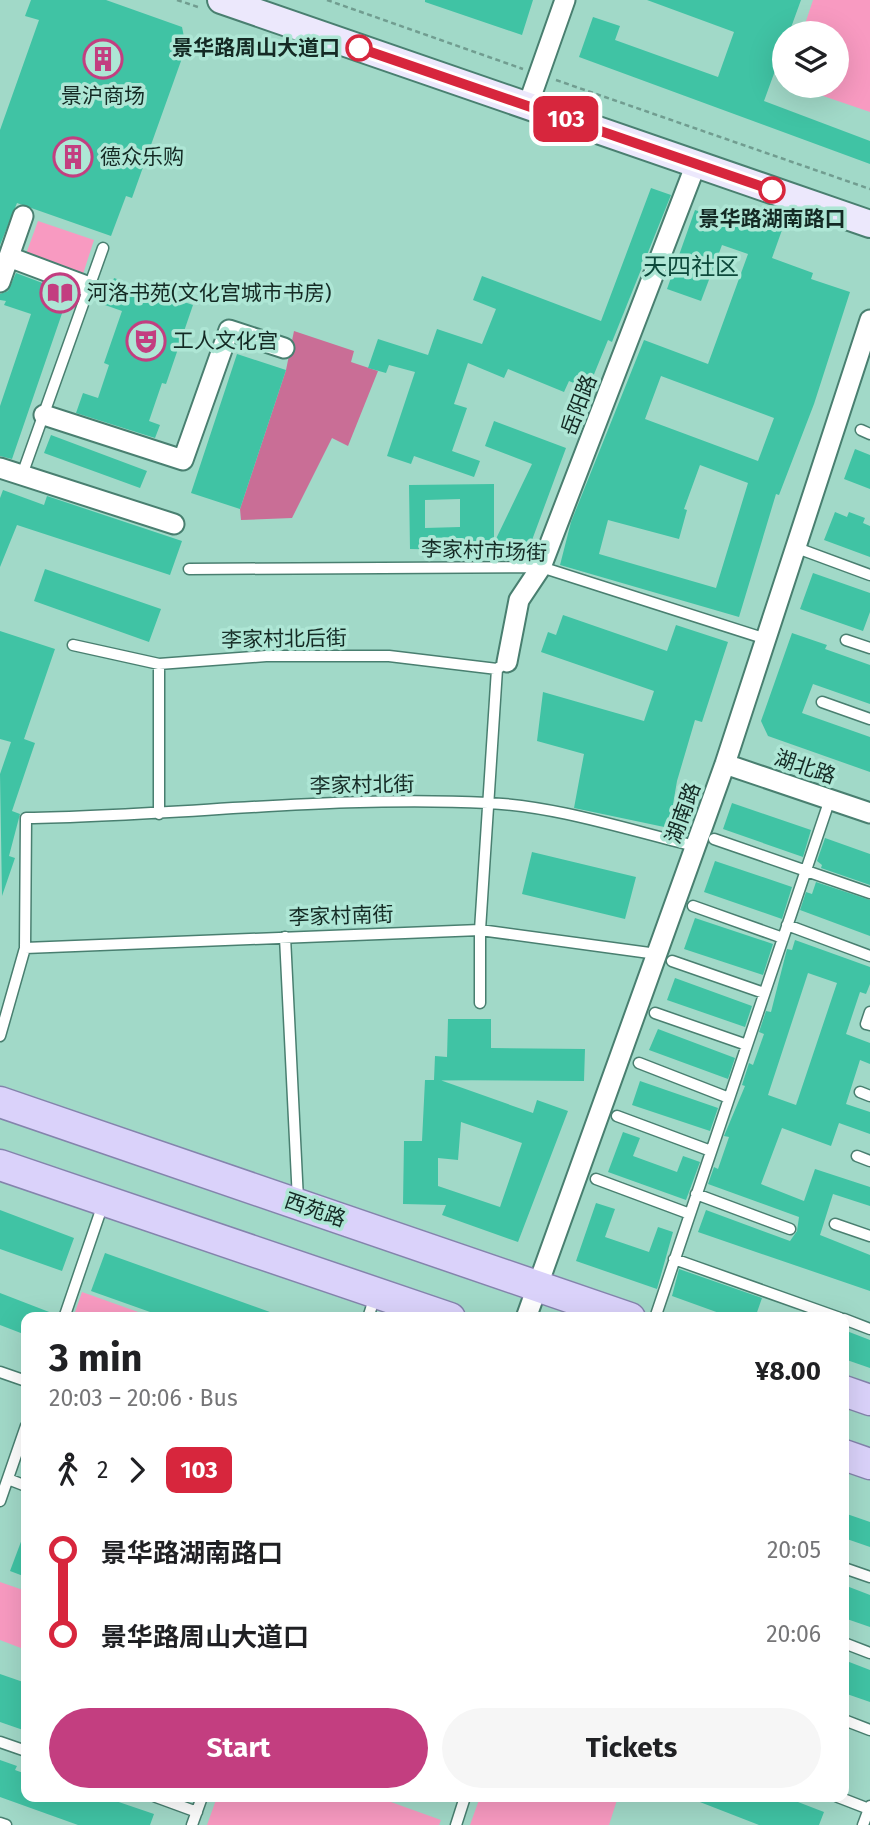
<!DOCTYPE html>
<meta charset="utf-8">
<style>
body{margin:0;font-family:"Fira Sans","Noto Sans SC",sans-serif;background:#f6f6f6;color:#202124;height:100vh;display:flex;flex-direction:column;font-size:26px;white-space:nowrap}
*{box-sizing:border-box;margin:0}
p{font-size:23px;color:#757577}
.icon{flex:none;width:38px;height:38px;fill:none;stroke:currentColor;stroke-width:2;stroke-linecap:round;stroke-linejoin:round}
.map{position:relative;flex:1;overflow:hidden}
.details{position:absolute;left:21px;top:1312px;width:828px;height:490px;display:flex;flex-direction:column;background:#fff;border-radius:14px;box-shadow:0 7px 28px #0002}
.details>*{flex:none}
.badge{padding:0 14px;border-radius:10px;font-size:24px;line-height:46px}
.tools{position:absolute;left:772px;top:21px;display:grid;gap:14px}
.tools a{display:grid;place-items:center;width:77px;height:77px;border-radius:50%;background:#fff;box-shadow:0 7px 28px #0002;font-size:35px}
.map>.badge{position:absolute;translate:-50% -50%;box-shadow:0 0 0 4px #fff}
.legs{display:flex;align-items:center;gap:10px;height:77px;padding:0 28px;font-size:23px}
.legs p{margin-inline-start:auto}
.headline{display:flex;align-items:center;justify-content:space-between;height:119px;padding:0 28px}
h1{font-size:38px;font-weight:700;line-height:52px}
.button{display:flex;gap:14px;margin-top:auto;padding:14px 28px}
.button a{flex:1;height:80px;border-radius:42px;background:#c33e80;color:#fff;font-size:28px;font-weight:700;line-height:80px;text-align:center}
.button a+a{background:#f6f6f6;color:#202124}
ul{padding:0 28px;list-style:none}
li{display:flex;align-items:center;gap:24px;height:84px;font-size:26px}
li i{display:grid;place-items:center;width:10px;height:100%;margin:0 9px;background:currentColor}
li i::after{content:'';width:18px;height:18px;margin:-9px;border:5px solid;border-radius:50%;background:#fff}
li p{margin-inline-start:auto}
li:first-child i{background:linear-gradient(#0000 50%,currentColor 0)}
li:last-child i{background:linear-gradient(currentColor 50%,#0000 0)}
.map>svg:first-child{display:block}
.green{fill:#f89ac1}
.forest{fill:#c96e96}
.building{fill:#40c3a4;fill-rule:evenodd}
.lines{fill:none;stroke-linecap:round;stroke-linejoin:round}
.lane-casing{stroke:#497f70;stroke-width:13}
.street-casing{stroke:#497f70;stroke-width:23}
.secondary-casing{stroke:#497f70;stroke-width:30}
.primary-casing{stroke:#8484ac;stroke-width:33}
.path{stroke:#719d90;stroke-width:2.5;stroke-dasharray:5 3.5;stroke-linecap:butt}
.lane{stroke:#fff;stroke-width:10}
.street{stroke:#fff;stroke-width:19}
.secondary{stroke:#ece8fc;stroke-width:26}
.primary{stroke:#dad2fa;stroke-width:30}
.line-1-casing{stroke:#fff;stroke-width:16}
.line-1{stroke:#d7263d;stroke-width:10}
.stop-1-dot{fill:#fff;stroke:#d7263d;stroke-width:3.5}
.labels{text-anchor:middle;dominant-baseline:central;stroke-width:7;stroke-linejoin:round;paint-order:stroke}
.stop-label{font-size:21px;font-weight:bold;fill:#142a24;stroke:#aee6d5;text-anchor:end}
.poi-label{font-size:21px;fill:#142a24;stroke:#aee6d5;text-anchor:start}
.street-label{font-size:21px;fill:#142a24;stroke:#aee6d5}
.quarter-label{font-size:24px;fill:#0d493b;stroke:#aee6d5}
</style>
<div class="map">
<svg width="870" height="1825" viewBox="0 0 870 1825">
<rect width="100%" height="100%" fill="#a1d9c8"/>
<path class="green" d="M813,0H870V112L794,86H836V33H802Z
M38,221L94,240L83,274L26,254Z
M82,1292L155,1318H73Z
M0,1582L26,1591V1650L0,1640Z
M217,1797H377L441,1820L439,1825H207Z
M480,1797H618L609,1825H470Z"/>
<path class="forest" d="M294,331L354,351L351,362L378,371L348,446L332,438L292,518L241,520L240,509L286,370Z"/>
<path class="building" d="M31,0H106L182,27L186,47L132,198L126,196L111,236L17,203L0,245V130L39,20L25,16Z
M425,0H533L522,35L425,2Z
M647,0H801L789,33H784V46L764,101L870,141V164L579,57L593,17L620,26L615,40L718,77L734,32Z
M651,188L671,195L612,342L608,340L588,389L569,381L564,392L508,369L504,378L468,363L454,404L467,408L452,451L480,461L474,477L414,456L411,464L387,456L415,372L389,365L386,373L368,368L378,339L428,355L437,329L482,344L496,309L473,300L482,276L601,321Z
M695,210L730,222L732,217L748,223L750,218L782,230L772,258L813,273L811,279L850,292L814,404L779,495L776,494L739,617L560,565L571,522L644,340L708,364L748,254L722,245L701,301L667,289ZM661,376L774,418L758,461L645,419ZM700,465L748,483L716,588L599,554L608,520L679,539L687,510L684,509Z
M16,273L69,293L12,459L0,456V406L31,314L4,305L6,301L0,300V294L8,291Z
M114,278L193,305L166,384L162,383L149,421L160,425L155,438L76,413L83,393L98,398L109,365L104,363L122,311L105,305Z
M237,354L286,370L240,509L191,493Z
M494,421L566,448L528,551L410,549L409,485L494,484V543L532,464L485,446ZM460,499V527L425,528V500Z
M51,435L147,471L140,488L44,453Z
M855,449L870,455V489L844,479Z
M3,490L44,505L47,496L182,541L170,575L17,525L0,567V498Z
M835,512L847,517L849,512L865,518L863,523L870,526V557L824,540Z
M45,569L161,609L149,642L34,601Z
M813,573L870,593V612L863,631L800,609Z
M563,615L667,651L676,625L728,642L702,722L695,720L677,781L669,828L574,808L584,754L537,741L543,692L644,721L654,691L541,652L548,632L556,635Z
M0,631L55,649L24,739L35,743L12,811L20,814L9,856L15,858L2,896L0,774L11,742L0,739Z
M792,633L827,645L825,649L870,665V704L813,684L802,713L870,737V772L768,736L761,721Z
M732,803L811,830L803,857L723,829Z
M825,838L870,854V885L821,868L822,865L817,861Z
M532,852L636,877L625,919L522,894Z
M715,861L792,887L782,919L704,892Z
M816,882L870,900V936L800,910L806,892L812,894Z
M695,918L773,944L763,975L684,949Z
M795,940L870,967V984L866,994L860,992L846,1034L870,1043V1064L860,1060L846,1104L870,1112V1134L839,1123L831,1146L782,1128L761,1184L804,1201L815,1169L870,1187V1206L833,1194L820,1235L870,1255V1291L698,1232L706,1210L790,1241L797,1231L799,1217L708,1184L714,1167L718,1169L729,1137L724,1136L745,1086L742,1085L749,1063L753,1065L764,1034L759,1032L766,1011L771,1012L787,949L792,950ZM808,973L837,983L796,1105L768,1095Z
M675,978L752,1006L745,1027L667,1000Z
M448,1019H491V1048L585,1049L584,1081L434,1080L435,1056L447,1057Z
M658,1029L735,1058L728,1079L649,1050Z
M425,1080H440L533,1113L537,1100L568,1111L518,1242L442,1215L446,1205L403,1204L404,1141H422ZM461,1122L522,1143L500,1207L438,1186V1158L458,1160Z
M640,1081L718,1108L710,1131L632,1105Z
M623,1132L640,1138L633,1156L677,1172L683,1156L700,1162L686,1200L608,1172Z
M596,1203L615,1209L605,1237L649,1252L658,1227L673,1232L657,1289L576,1261Z
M0,1210L74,1238L62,1271L0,1249Z
M105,1253L281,1316L280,1318H167L91,1291Z
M679,1269L762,1298L755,1318H733L672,1296Z
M0,1293L57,1315V1318H26V1335L0,1325Z
M844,1330L870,1340V1368L844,1359Z
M844,1513L870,1522V1547L844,1538Z
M25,1531H26V1577L10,1571Z
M844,1585L870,1595V1627L844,1618Z
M844,1660L870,1670V1702L844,1693Z
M0,1674L26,1683V1731L0,1722Z
M0,1760L17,1766L15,1770L26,1774V1797H104L154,1814L150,1825H78L0,1797Z
M687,1797H785L824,1812L819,1825H759Z"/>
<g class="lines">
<g class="lane-casing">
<path id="lane" d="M861,430L870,434
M22,475L103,248
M797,548L870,575
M189,569L541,567L766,639
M846,640L870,648
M73,645L159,664L266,656H389L497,669
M159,664V814
M822,702L870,719
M714,839L870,893
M693,906L783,938
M787,925L870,956
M285,937L298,1200
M25,948L480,930L657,954
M672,961L764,993
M480,1003V930L497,669L500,667
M870,1012L866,1024L870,1025
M655,1013L747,1045
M0,1036L25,948L26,818C179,816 334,795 488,803C557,806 628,830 695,846
M639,1063L729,1098
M860,1092L870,1096
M617,1116L711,1151
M857,1156L870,1161
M596,1179L690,1214
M696,1194L790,1229
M835,1224L870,1236
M674,1259L840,1318
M64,1318L103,1204
M368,1318L375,1296
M655,1318L830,799
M844,1319L870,1329
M0,1372L26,1381
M8,1479L26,1486
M0,1501L26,1426
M844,1568L870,1577
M844,1643L870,1653
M844,1720L870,1730
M0,1742L26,1751
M156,1797L197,1812
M838,1797L869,1809
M0,1823L6,1825
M192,1825L202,1797
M456,1825L465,1797
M863,1825L870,1806"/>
</g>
<g class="street-casing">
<path id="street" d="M528,105L565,0
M9,257L89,287
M0,282L23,216
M44,415L183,460L229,330L284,348
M0,468L174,524
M507,662L519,600L541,567L696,164
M725,764L870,813
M526,1318L725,764L870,320"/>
</g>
<g class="secondary-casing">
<path id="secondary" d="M221,0L870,224"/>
</g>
<g class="primary-casing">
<path id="primary" d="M0,1102L630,1318
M0,1165L450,1318
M844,1391L870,1400
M844,1455L870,1464"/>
</g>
<path class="path" d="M177,0L201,8
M327,0L523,69
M556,80L870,189"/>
<use href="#lane" class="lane"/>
<use href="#street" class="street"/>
<use href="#secondary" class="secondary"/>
<use href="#primary" class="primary"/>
</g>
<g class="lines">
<g class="line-1-casing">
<path id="line-1" d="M359,48L772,190"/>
</g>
<use href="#line-1" class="line-1"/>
</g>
<defs>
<g id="building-ring" transform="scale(2.0125)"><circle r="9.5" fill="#aee6d5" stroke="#c33e80" stroke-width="1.5"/><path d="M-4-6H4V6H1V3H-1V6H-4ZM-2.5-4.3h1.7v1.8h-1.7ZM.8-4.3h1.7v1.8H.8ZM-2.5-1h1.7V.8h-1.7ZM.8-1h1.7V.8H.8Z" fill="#c33e80"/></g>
<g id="library-ring" transform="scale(2.0125)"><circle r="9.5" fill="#aee6d5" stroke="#c33e80" stroke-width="1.5"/><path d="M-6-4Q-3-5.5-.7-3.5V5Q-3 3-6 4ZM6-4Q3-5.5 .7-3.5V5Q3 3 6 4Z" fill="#c33e80"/></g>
<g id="theatre-ring" transform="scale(2.0125)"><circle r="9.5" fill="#aee6d5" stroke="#c33e80" stroke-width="1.5"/><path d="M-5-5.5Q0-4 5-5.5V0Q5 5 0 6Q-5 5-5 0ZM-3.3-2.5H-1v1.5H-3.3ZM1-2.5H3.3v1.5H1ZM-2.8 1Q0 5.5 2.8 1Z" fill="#c33e80"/></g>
</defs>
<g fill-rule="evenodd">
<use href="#building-ring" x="103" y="59"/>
<use href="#building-ring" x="73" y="157"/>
<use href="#library-ring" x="60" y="293"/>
<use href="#theatre-ring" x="146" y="341"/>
</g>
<g class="stop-1-dot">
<circle cx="359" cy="48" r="12"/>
<circle cx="772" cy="190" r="12"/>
</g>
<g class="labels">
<g class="stop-label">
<text x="340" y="48">景华路周山大道口</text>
<text x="772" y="219" text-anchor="middle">景华路湖南路口</text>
</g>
<g class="poi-label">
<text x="103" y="96" text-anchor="middle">景沪商场</text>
<text x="100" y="157">德众乐购</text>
<text x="87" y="293">河洛书苑(文化宫城市书房)</text>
<text x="173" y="341">工人文化宫</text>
</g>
<g class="street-label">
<text transform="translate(579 405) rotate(-69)">岳阳路</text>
<text transform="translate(484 551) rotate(2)">李家村市场街</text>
<text transform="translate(284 639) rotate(-1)">李家村北后街</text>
<text transform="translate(805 767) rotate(19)">湖北路</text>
<text transform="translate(362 785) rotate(-1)">李家村北街</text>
<text transform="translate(683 813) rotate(-70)">湖南路</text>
<text transform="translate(341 916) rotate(-2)">李家村南街</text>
<text transform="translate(315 1210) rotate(19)">西苑路</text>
</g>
<g class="quarter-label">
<text x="691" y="267">天四社区</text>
</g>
</g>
</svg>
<div class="tools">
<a><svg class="icon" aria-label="layers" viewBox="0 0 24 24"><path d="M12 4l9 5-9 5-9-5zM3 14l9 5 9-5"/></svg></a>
</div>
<b class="badge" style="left:566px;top:119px;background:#d7263d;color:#fff">103</b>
<section class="details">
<div class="headline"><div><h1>3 min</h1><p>20:03 – 20:06 · Bus</p></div><b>¥8.00</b></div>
<div class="legs"><svg class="icon" aria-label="walk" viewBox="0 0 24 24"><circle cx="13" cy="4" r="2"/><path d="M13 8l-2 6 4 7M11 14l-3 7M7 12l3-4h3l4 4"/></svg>2<svg class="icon" aria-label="forward" viewBox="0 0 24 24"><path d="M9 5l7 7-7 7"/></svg><b class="badge" style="background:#d7263d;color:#fff">103</b></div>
<ul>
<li><i style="color:#d7263d"></i><b>景华路湖南路口</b><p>20:05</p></li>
<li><i style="color:#d7263d"></i><b>景华路周山大道口</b><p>20:06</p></li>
</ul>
<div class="button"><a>Start</a><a>Tickets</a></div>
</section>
</div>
